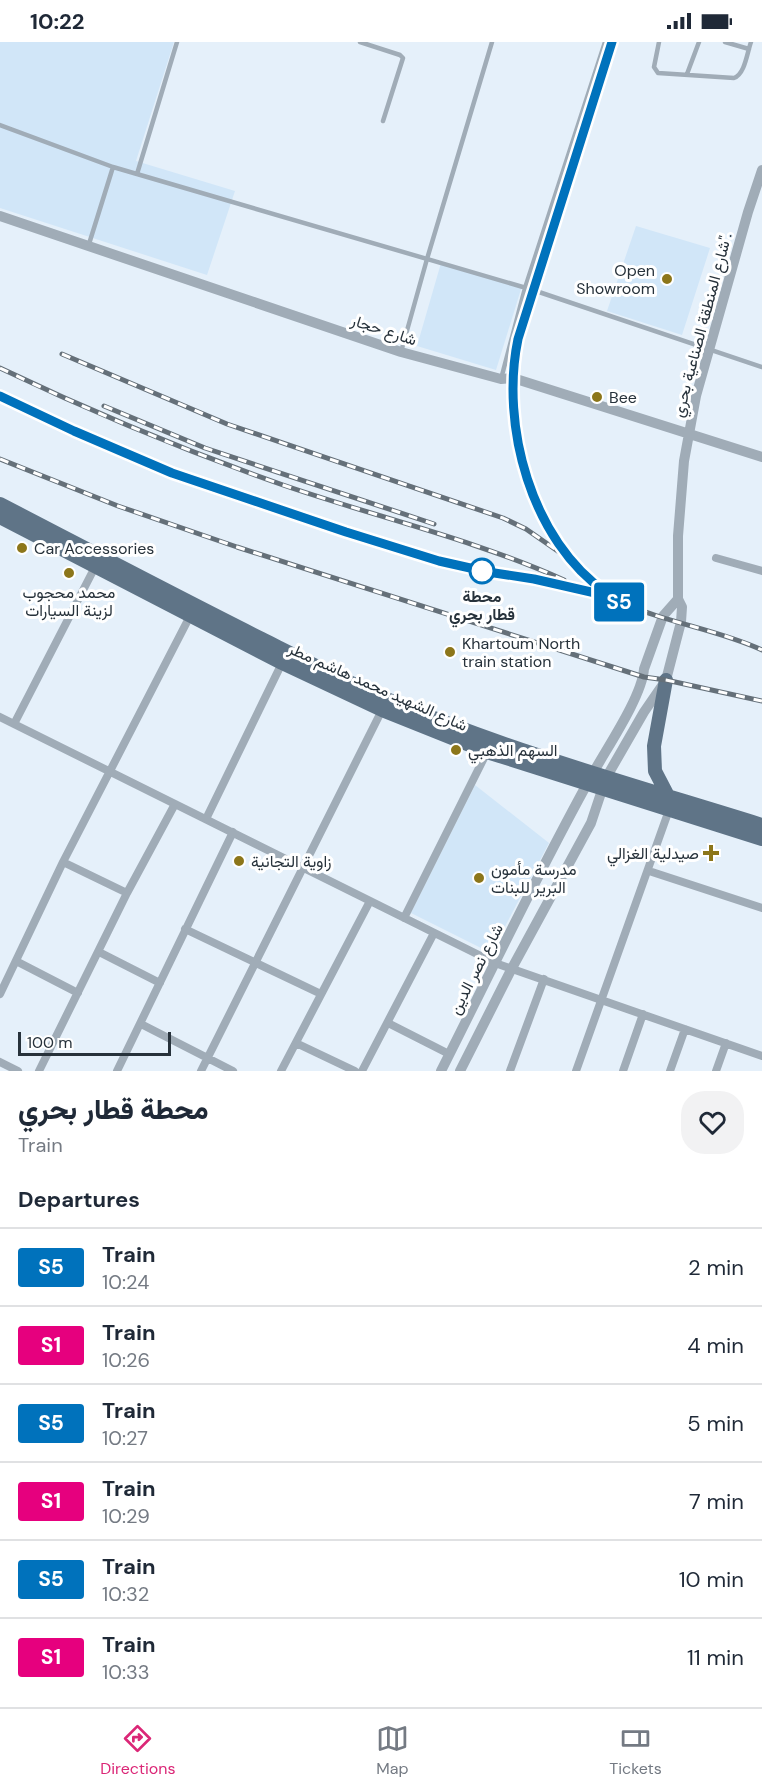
<!DOCTYPE html>
<meta charset="utf-8">
<style>
body{margin:0;font-family:"DM Sans",Vazirmatn,sans-serif;background:#f2f2f3;color:#1f2937;height:100vh;display:flex;flex-direction:column;font-size:22px;white-space:nowrap}
*{box-sizing:border-box;margin:0}
p{font-size:20px;color:#747a83}
.icon{flex:none;width:33px;height:33px;fill:none;stroke:currentColor;stroke-width:2;stroke-linecap:round;stroke-linejoin:round}
.map{position:relative;height:1029px;overflow:hidden}
.side{display:flex;flex-direction:column;background:#fff;flex:1}
.side>*{flex:none}
.badge{padding:0 12px;border-radius:4px;font-size:21px;line-height:39px}
.scale{position:absolute;left:18px;bottom:15px;width:153px;box-sizing:border-box;padding-left:6px;border:3px solid #27323b;border-top:0;font-size:16px;line-height:21px;white-space:nowrap;color:#27323b;-webkit-text-stroke:4px #fff;paint-order:stroke}
.map>.badge{position:absolute;translate:-50% -50%;box-shadow:0 0 0 3px #fff}
h2{padding:0 18px;font-size:22px;line-height:54px}
.round{display:grid;place-items:center;flex:none;width:63px;height:63px;border-radius:24px;background:#f2f2f3}
.overview{display:flex;align-items:center;justify-content:space-between;height:102px;padding:0 18px}
h1{font-size:28px;font-weight:800;line-height:45px}
ul{padding:0;list-style:none}
li{display:flex;align-items:center;gap:18px;height:78px;padding:0 18px;border-top:2px solid #e0e1e3}
li div{flex:1}
li b{display:block;font-size:22px}
li em{font-style:normal}
li .badge{min-width:66px;font-weight:700;text-align:center}
.status{display:flex;justify-content:space-between;align-items:center;height:42px;padding:0 30px;background:#fff;direction:ltr}
.status svg{height:16px;fill:currentColor}
.dock{display:flex;justify-content:space-around;align-items:center;height:84px;border-top:2px solid #e0e1e3;background:#fff;font-size:16px;color:#747a83}
.dock a{display:grid;justify-items:center;gap:3px}
.dock .on{color:#db2777}
.map>svg:first-child{display:block}
.built{fill:#d1e6f8}
.lines{fill:none;stroke-linecap:round;stroke-linejoin:round}
.service{stroke:#a0acb7;stroke-width:4.5}
.minor{stroke:#a0acb7;stroke-width:8}
.tertiary{stroke:#a0acb7;stroke-width:10}
.primary{stroke:#5f7487;stroke-width:14}
.rail-casing{stroke:#657079;stroke-width:5}
.rail{stroke:#fff;stroke-width:3;stroke-dasharray:9;stroke-linecap:butt}
.line-casing{stroke:#fff;stroke-width:14}
.line{stroke:#0072bc;stroke-width:9}
.poi-dot{fill:#8c761a;stroke:#fff;stroke-width:2}
.stop-dot{fill:#fff;stroke:#0072bc;stroke-width:3}
.labels{text-anchor:middle;dominant-baseline:central;stroke-width:6;stroke-linejoin:round;paint-order:stroke}
.poi-label{font-size:16px;fill:#27323b;stroke:#fff;text-anchor:start}
.street-label{font-size:16px;fill:#27323b;stroke:#fff}
.stop-label{font-size:16px;font-weight:bold;fill:#27323b;stroke:#fff}
</style>
<div class="status"><b>10:22</b><svg viewBox="0 0 49 12"><path d="M0 12V9h3v3zM5 12V6h3v6zM10 12V3h3v9zM15 12V0h3v12zM26 1h20v11H26zM47 4h2v5h-2z"/></svg></div>
<div class="map">
<svg width="762" height="1029" viewBox="0 0 762 1029">
<rect width="100%" height="100%" fill="#e5f0fa"/>
<path class="built" d="M0,0H174L136,119L235,149L207,233L0,166Z
M636,184L710,206L682,293L607,269Z
M441,221L522,244L496,328L417,304Z
M475,743L549,801L491,911L411,871Z"/>
<g class="lines">
<path class="service" d="M360,0L400,13L403,16L383,79
M659,0L654,25L658,31L734,36C745,32 747,11 751,0
M725,0L749,7
M687,32L699,0
M0,83L113,125L533,248L762,325
M137,132L177,0
M89,202L113,125
M401,310L427,217L492,0
M501,337L525,246L605,0"/>
<path class="minor" d="M716,516L762,529
M0,675L495,921L762,1014
M14,682L95,525
M206,777L282,621
M63,820L127,851
M649,829L762,866
M404,876L487,710
M185,887L321,952
M99,910L160,941
M16,919L78,951
M0,952L63,820L190,574
M388,981L449,1012
M141,982L233,1029
M296,1001L355,1029
M0,1020L18,1029
M39,1029L127,851L175,762
M117,1029L233,790
M201,1029L382,668
M281,1029L370,859
M362,1029L434,891
M510,1029L544,937
M576,1029L669,768
M623,1029L643,972
M670,1029L685,987
M716,1029L726,1001"/>
<path class="tertiary" d="M0,174L401,310L501,337L513,336L762,415
M441,1029C491,930 538,830 592,733C606,707 642,655 644,627L663,574L678,557
M460,1029L512,926L591,781L606,736L644,670L666,638L681,580L682,565L678,557V494L684,419L696,354L748,170L762,128"/>
<path class="primary" d="M0,462C87,507 174,553 262,597C304,618 345,639 389,658C510,709 637,744 762,783
M0,475L282,621L382,668L487,710L762,797
M666,638L654,704L655,729L668,754"/>
<g class="rail-casing">
<path id="rail" d="M611,0L518,297C497,395 540,529 640,568C680,583 723,590 762,608
M62,312L227,382L503,476L526,487L562,512
M0,326C92,370 186,409 283,443C376,475 473,497 564,538
M0,354C57,381 115,410 174,432C260,463 348,492 437,518C493,535 553,536 609,556
M104,364L205,406L434,482
M0,417L118,464L237,505L644,635L666,638L762,659"/>
</g>
<use href="#rail" class="rail"/>
</g>
<g class="lines">
<g class="line-casing">
<path id="line" d="M0,354L74,389L172,431L346,490L439,519L488,530L534,537L591,550L640,568C629,562 617,557 607,551C531,499 500,383 518,297L612,0"/>
</g>
<use href="#line" class="line"/>
</g>
<g class="poi-dot">
<circle cx="667" cy="237" r="6"/>
<circle cx="597" cy="355" r="6"/>
<circle cx="22" cy="506" r="6"/>
<circle cx="69" cy="531" r="6"/>
<circle cx="450" cy="610" r="6"/>
<circle cx="456" cy="708" r="6"/>
<path d="M708 802h6v6h6v6h-6v6h-6v-6h-6v-6h6z"/>
<circle cx="239" cy="819" r="6"/>
<circle cx="479" cy="836" r="6"/>
</g>
<circle class="stop-dot" cx="482" cy="529" r="12"/>
<g class="labels">
<g class="poi-label">
<text x="655" y="228" text-anchor="end">Open<tspan x="655" dy="18">Showroom</tspan></text>
<text x="609" y="355">Bee</text>
<text x="34" y="506">Car Accessories</text>
<text x="69" y="550" text-anchor="middle">محمد محجوب<tspan x="69" dy="18">لزينة السيارات</tspan></text>
<text x="462" y="601">Khartoum North<tspan x="462" dy="18">train station</tspan></text>
<text x="468" y="708">السهم الذهبي</text>
<text x="699" y="811" text-anchor="end">صيدلية الغزالي</text>
<text x="251" y="819">زاوية التجانية</text>
<text x="491" y="827">مدرسة مأمون<tspan x="491" dy="18">البرير للبنات</tspan></text>
</g>
<g class="street-label">
<text transform="translate(702 283) rotate(-75)">شارع المنطقة الصناعية بحري".</text>
<text transform="translate(384 288) rotate(18)">شارع حجار</text>
<text transform="translate(378 645) rotate(24)">شارع الشهيد محمد هاشم مطر</text>
<text transform="translate(476 927) rotate(-63)">شارع نصر الدين</text>
</g>
<g class="stop-label">
<text x="482" y="554">محطة<tspan x="482" dy="18">قطار بحري</tspan></text>
</g>
</g>
</svg>
<div class="scale">100 m</div>
<b class="badge" style="left:619px;top:560px;background:#0072bc;color:#fff">S5</b>
</div>
<section class="side">
<div class="overview"><div><h1>محطة قطار بحري</h1><p>Train</p></div><a class="round"><svg class="icon" aria-label="heart" viewBox="0 0 24 24"><path d="M12 20l-8-8c-3-5 5-10 8-4 3-6 11-1 8 4z"/></svg></a></div>
<h2>Departures</h2>
<ul>
<li><span class="badge" style="background:#0072bc;color:#fff">S5</span><div><b>Train</b><p>10:24</p></div><em>2 min</em></li>
<li><span class="badge" style="background:#e6007e;color:#fff">S1</span><div><b>Train</b><p>10:26</p></div><em>4 min</em></li>
<li><span class="badge" style="background:#0072bc;color:#fff">S5</span><div><b>Train</b><p>10:27</p></div><em>5 min</em></li>
<li><span class="badge" style="background:#e6007e;color:#fff">S1</span><div><b>Train</b><p>10:29</p></div><em>7 min</em></li>
<li><span class="badge" style="background:#0072bc;color:#fff">S5</span><div><b>Train</b><p>10:32</p></div><em>10 min</em></li>
<li><span class="badge" style="background:#e6007e;color:#fff">S1</span><div><b>Train</b><p>10:33</p></div><em>11 min</em></li>
</ul>
</section>
<nav class="dock">
<a class="on"><svg class="icon" aria-label="directions" viewBox="0 0 24 24"><path d="M12 3l9 9-9 9-9-9zM9 14v-3h6M13 9l2 2-2 2"/></svg>Directions</a>
<a><svg class="icon" aria-label="map" viewBox="0 0 24 24"><path d="M3 6l6-2 6 2 6-2v14l-6 2-6-2-6 2zM9 4v14M15 6v14"/></svg>Map</a>
<a><svg class="icon" aria-label="tickets" viewBox="0 0 24 24"><path d="M3 7h18v10H3zM15 7v10"/></svg>Tickets</a>
</nav>
